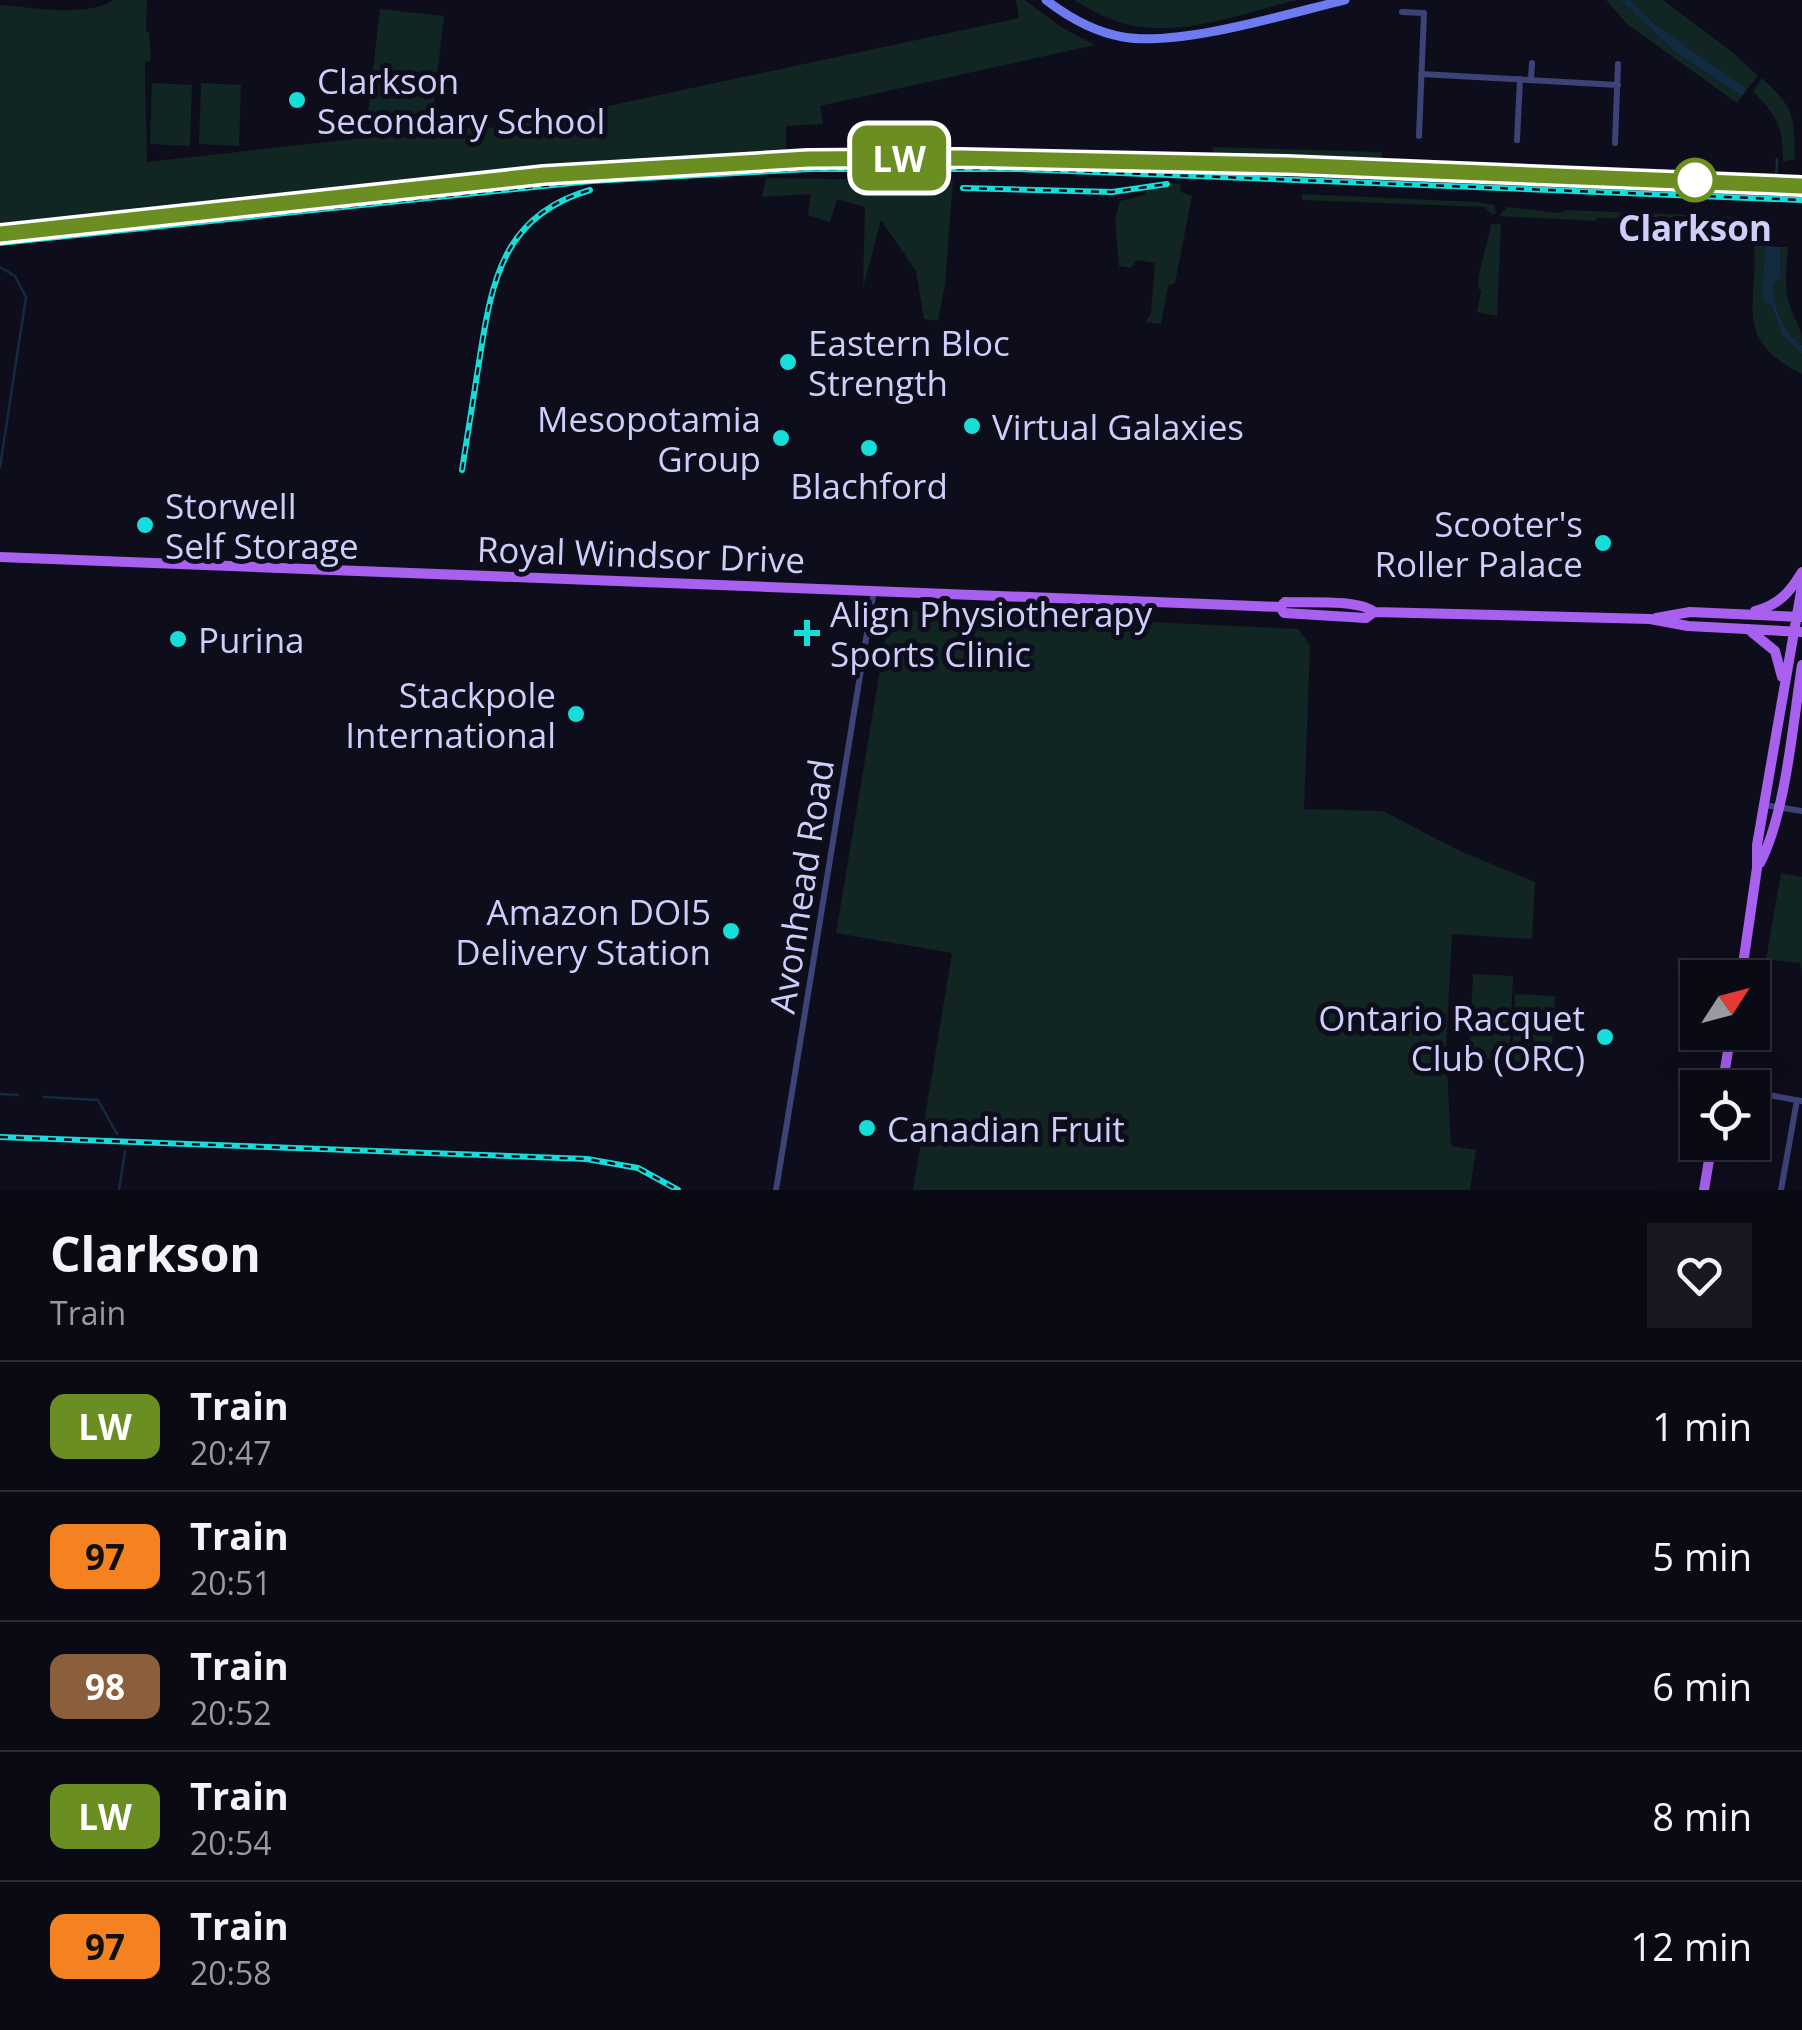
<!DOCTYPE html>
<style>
body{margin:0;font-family:"Open Sans",sans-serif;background:#181822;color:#f1f3f6;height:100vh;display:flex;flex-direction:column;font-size:38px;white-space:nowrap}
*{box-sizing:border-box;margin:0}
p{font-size:32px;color:#999aa0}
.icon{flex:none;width:55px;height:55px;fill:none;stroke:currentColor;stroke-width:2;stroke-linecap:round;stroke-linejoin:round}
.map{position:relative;height:1190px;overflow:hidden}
.drawer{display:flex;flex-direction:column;background:#0a0a15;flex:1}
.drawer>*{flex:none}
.badge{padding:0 20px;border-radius:15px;font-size:35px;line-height:65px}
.needle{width:65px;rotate:54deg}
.tools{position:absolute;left:1680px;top:960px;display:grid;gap:20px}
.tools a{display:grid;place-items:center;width:90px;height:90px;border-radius:0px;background:#0a0a15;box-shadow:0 10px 40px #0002,0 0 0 2px #2a2b34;font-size:50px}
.map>.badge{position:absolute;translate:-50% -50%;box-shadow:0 0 0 5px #fff}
.round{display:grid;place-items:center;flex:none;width:105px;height:105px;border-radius:0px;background:#181822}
.summary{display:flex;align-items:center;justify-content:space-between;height:170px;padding:0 50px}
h1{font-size:48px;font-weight:700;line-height:75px}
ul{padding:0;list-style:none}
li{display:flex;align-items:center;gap:30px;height:130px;padding:0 50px;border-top:2px solid #2a2b34}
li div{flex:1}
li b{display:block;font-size:38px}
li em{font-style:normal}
li .badge{min-width:110px;font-weight:700;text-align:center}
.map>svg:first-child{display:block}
.green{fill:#112522}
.water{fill:#122b40}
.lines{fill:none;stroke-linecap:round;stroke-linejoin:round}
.stream{stroke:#122b40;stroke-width:2.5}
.street{stroke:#3d4277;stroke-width:6}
.secondary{stroke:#6e7bf0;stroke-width:9}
.primary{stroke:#a860ef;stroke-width:10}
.rail-casing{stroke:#17ddd9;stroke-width:6}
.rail{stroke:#0e0d1c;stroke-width:2.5;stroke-dasharray:8;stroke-linecap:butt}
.line-casing{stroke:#fff;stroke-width:22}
.line{stroke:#6b8e23;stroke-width:15}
.poi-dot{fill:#17ddd9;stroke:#0e0d1c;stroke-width:4}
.stop-dot{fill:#fff;stroke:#6b8e23;stroke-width:5}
.labels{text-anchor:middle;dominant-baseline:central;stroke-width:10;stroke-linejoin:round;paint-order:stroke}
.poi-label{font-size:35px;fill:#cecefa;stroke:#0e0d1c;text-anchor:start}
.stop-label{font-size:35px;font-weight:bold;fill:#cecefa;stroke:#0e0d1c}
.street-label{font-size:35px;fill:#cecefa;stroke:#0e0d1c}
</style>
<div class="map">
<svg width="1802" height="1190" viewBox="0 0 1802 1190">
<rect width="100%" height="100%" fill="#0e0d1c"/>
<path class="green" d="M114,0H147L146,31L149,32L151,61L145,62V71L147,162L444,129L510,127L1019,18L1016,0H1025L1061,27L1095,45L820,106L823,124L786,126V151L507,172L0,227V5C35,7 83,18 114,0Z
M1074,0H1297C1245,12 1184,37 1130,25C1110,21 1091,10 1074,0Z
M1606,0H1620L1675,52L1742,96L1737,103L1627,24Z
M1630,0H1663L1732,52L1758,76L1747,89L1656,25Z
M380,9L444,16L432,119L368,112Z
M1762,78C1795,109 1794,115 1795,159L1783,162C1783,125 1778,118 1753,91Z
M152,83L192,85L190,146L150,144Z
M201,83L241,85L239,146L199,144Z
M1213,147L1382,152V160L1213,155Z
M766,178L953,181L945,284L938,321L924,319L916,271L881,220L863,288L865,207L837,199L830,222L808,215L811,194L762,197Z
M1170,183L1180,184L1181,192L1192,196L1175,283L1168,286L1161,324L1145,322L1151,313L1155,263L1137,260L1131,268L1119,266L1115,219L1120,201L1145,195L1146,191Z
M1302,194L1476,202L1494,205L1496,214L1492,215L1485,207L1302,200Z
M1507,207L1560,213L1566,210L1739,217L1740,225L1717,224L1714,218H1682L1675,223L1665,219L1596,218V221L1499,216Z
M1491,224H1501L1497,316L1477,312L1481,291L1478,288C1479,263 1487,249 1491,224Z
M1754,246H1765L1762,296L1771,304L1782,335L1802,354V374C1731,338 1759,304 1754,246Z
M1780,247H1788C1787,266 1783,287 1790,306C1795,323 1802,324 1802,345C1782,333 1773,305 1773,283L1781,278Z
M890,610L1298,629L1310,645L1304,809L1383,811L1460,851L1535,882L1532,939L1452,934L1446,1048L1451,1146L1476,1150L1470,1190H913L952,953L836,933Z
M1781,873L1802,877V976L1800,963L1766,959Z
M1473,974L1513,976L1509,1060L1469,1058Z
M1515,994L1555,996L1551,1063L1512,1061Z"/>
<path class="water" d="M1620,0H1630L1656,25L1747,89L1742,96L1675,52Z
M1765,246L1780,247L1781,278L1773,283C1773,305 1782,333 1802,345V354L1782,335L1771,304L1766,303L1762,296Z"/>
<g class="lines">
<path class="stream" d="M1776,179L1777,159
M0,267L15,276L26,297L0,467
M0,1094L18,1095
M44,1097L98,1100L117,1134
M119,1190L125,1151"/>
<path class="street" d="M1402,12L1424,13L1419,136
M1421,74L1618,85
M1531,79L1532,63
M1517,140L1520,79
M1615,143L1618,64
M1765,805L1802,811
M1752,1092L1802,1101
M776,1190L874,590
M1781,1190L1797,1100"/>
<path class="secondary" d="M1046,0C1068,17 1094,32 1123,37C1179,47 1287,14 1345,0"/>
<path class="primary" d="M0,557L1206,604L1280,607L1285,602C1307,603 1359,599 1374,612
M1280,607L1284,613L1366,618L1374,612L1650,619L1688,626L1802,632
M1755,611C1779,605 1790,592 1802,572
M1656,618L1690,612L1802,617
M1748,629L1775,651L1782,677
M1760,863C1786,813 1793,722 1802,665
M1741,978L1757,868V845L1802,586
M1722,1088L1731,1032
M1704,1190L1712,1142"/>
<g class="rail-casing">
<path id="rail" d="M1321,166L1802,186
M963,188L1112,192L1167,184
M0,243L591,181L809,169H1018L1802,200
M462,470C468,432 474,394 480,356C492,279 504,215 590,190
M0,1137L587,1159L638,1168L678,1190"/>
</g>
<use href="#rail" class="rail"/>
</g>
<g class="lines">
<g class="line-casing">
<path id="line" d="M0,234L544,175L808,159L960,158L1287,165L1802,186"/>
</g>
<use href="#line" class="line"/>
</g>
<g class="poi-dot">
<circle cx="297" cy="100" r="10"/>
<circle cx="788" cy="362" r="10"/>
<circle cx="972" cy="426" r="10"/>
<circle cx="781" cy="438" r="10"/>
<circle cx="869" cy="448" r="10"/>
<circle cx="145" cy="525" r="10"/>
<circle cx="1603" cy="543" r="10"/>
<path d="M802 618h10v10h10v10h-10v10h-10v-10h-10v-10h10z"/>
<circle cx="178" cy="639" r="10"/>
<circle cx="576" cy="714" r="10"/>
<circle cx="731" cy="931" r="10"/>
<circle cx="1605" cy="1037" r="10"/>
<circle cx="867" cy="1128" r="10"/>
</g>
<circle class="stop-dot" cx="1695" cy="180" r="20"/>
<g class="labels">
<g class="poi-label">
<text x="317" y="80">Clarkson<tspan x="317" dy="40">Secondary School</tspan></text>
<text x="808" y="342">Eastern Bloc<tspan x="808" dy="40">Strength</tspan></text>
<text x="761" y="418" text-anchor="end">Mesopotamia<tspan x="761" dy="40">Group</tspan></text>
<text x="992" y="426">Virtual Galaxies</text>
<text x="869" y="485" text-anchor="middle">Blachford</text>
<text x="165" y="505">Storwell<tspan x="165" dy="40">Self Storage</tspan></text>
<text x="1583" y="523" text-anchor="end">Scooter's<tspan x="1583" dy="40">Roller Palace</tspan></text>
<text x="830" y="613">Align Physiotherapy<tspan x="830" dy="40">Sports Clinic</tspan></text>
<text x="198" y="639">Purina</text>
<text x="556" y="694" text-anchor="end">Stackpole<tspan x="556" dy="40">International</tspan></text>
<text x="711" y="911" text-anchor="end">Amazon DOI5<tspan x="711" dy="40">Delivery Station</tspan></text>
<text x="1585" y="1017" text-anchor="end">Ontario Racquet<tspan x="1585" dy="40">Club (ORC)</tspan></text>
<text x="887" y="1128">Canadian Fruit</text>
</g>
<g class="stop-label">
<text x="1695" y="227">Clarkson</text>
</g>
<g class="street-label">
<text transform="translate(641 554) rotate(2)">Royal Windsor Drive</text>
<text transform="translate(801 886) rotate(-81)">Avonhead Road</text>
</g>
</g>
</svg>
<div class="tools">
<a><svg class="needle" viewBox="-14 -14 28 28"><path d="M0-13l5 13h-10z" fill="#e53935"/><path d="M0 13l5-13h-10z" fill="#999aa0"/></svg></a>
<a><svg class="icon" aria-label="locate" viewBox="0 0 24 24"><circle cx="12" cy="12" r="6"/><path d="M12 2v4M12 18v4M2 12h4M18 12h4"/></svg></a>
</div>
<b class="badge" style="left:899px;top:158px;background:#6b8e23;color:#fff">LW</b>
</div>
<section class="drawer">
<div class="summary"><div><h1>Clarkson</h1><p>Train</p></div><a class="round"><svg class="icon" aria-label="heart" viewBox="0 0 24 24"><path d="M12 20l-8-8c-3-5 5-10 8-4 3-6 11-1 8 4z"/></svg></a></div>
<ul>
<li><span class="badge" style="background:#6b8e23;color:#fff">LW</span><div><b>Train</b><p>20:47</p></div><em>1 min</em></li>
<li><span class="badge" style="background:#f58220;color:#111">97</span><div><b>Train</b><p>20:51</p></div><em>5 min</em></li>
<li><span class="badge" style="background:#8b5e3c;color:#fff">98</span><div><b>Train</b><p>20:52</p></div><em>6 min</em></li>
<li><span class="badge" style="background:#6b8e23;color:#fff">LW</span><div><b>Train</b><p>20:54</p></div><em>8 min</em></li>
<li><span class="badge" style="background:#f58220;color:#111">97</span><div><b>Train</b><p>20:58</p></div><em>12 min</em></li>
</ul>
</section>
